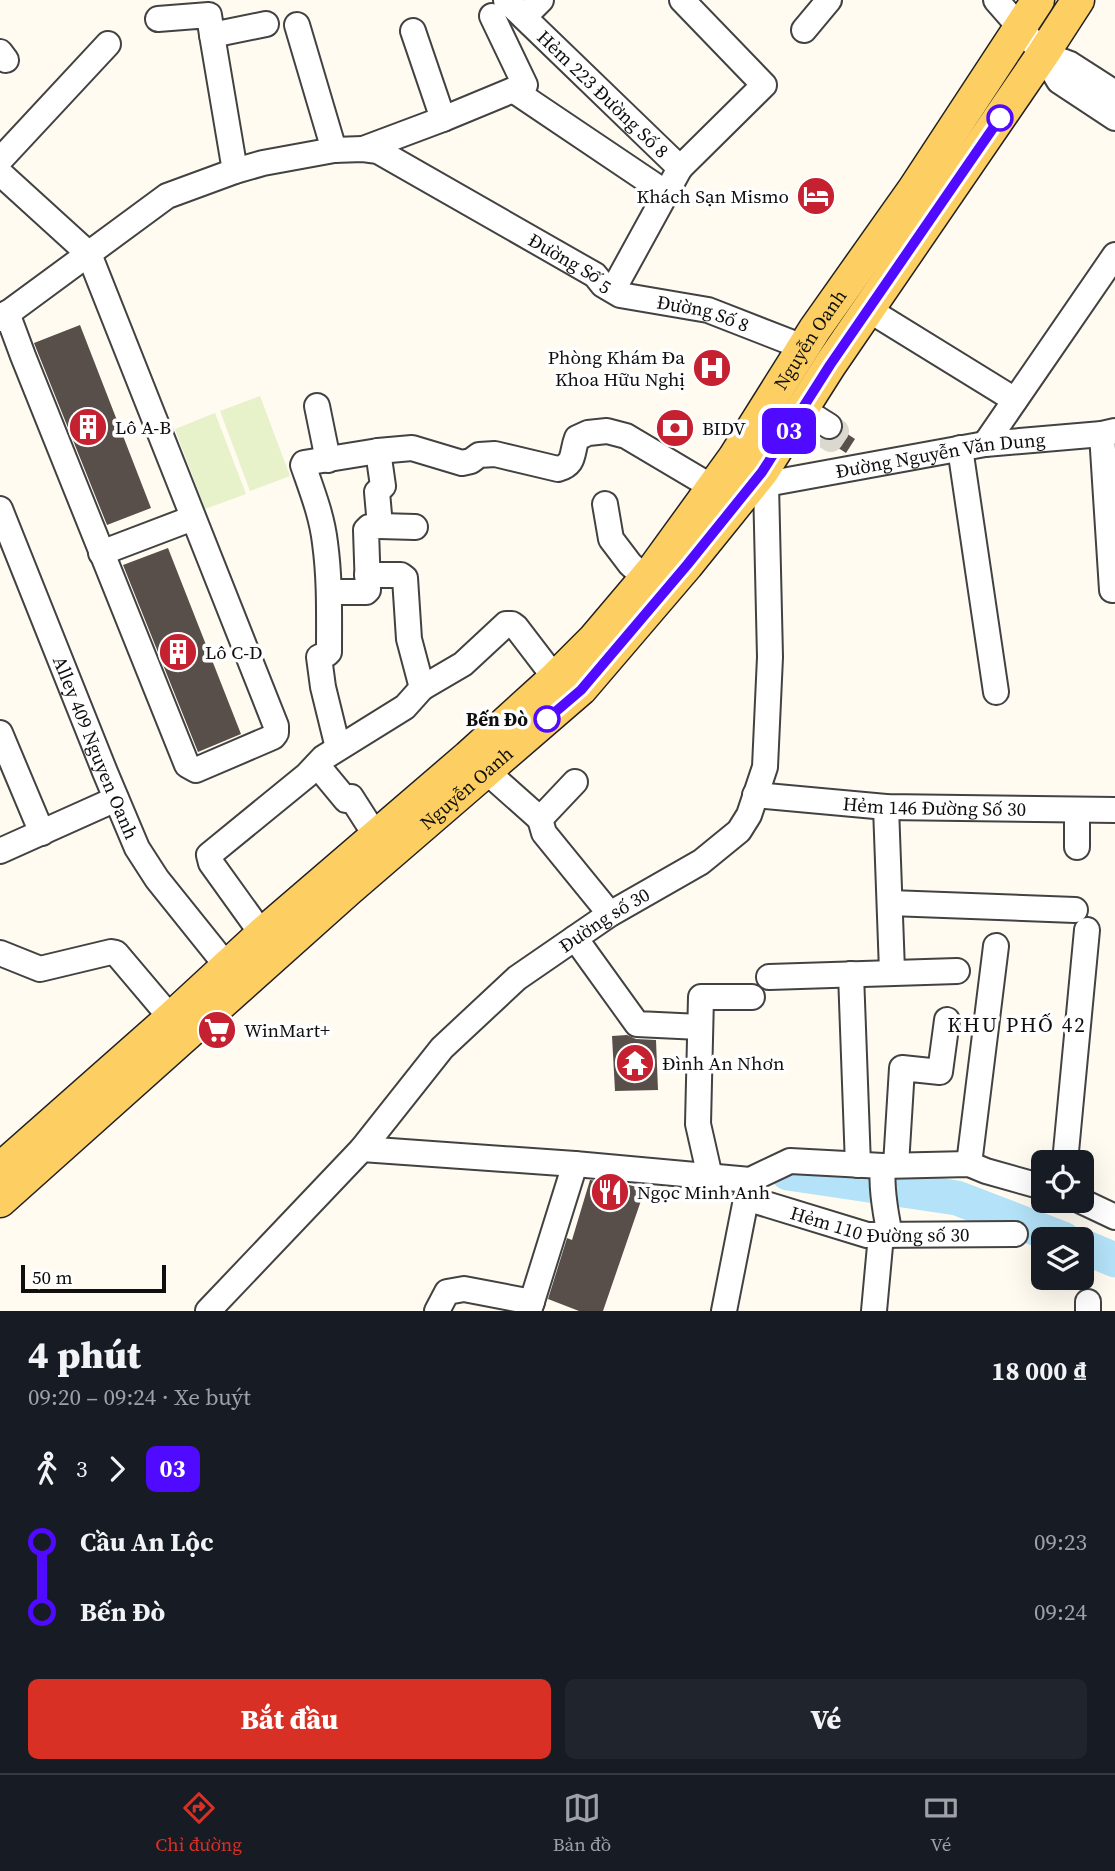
<!DOCTYPE html>
<html lang="vi">
<meta charset="utf-8">
<style>
body{margin:0;font-family:"Source Serif 4",serif;background:#20242c;color:#f1f3f6;height:100vh;display:flex;flex-direction:column;font-size:26px;white-space:nowrap}
*{box-sizing:border-box;margin:0}
p{font-size:23px;color:#9ea1a6}
.icon{flex:none;width:38px;height:38px;fill:none;stroke:currentColor;stroke-width:2;stroke-linecap:round;stroke-linejoin:round}
.map{position:relative;height:1311px;overflow:hidden}
.drawer{display:flex;flex-direction:column;background:#171b24;flex:1}
.drawer>*{flex:none}
.badge{padding:0 14px;border-radius:10px;font-size:24px;line-height:46px}
.controls{position:absolute;left:1031px;top:1150px;display:grid;gap:14px}
.controls a{display:grid;place-items:center;width:63px;height:63px;border-radius:10px;background:#171b24;box-shadow:0 7px 28px #0002;font-size:35px}
.scale{position:absolute;left:21px;bottom:18px;width:145px;box-sizing:border-box;padding-left:7px;border:4px solid #0f0f0f;border-top:0;font-size:19px;line-height:24px;white-space:nowrap;color:#0f0f0f;-webkit-text-stroke:5px #fff;paint-order:stroke}
.map>.badge{position:absolute;translate:-50% -50%;box-shadow:0 0 0 4px #fff}
.legs{display:flex;align-items:center;gap:10px;height:77px;padding:0 28px;font-size:23px}
.legs p{margin-inline-start:auto}
.headline{display:flex;align-items:center;justify-content:space-between;height:119px;padding:0 28px}
h1{font-size:38px;font-weight:800;line-height:52px}
.button{display:flex;gap:14px;margin-top:auto;padding:14px 28px}
.button a{flex:1;height:80px;border-radius:10px;background:#d93025;color:#fff;font-size:28px;font-weight:800;line-height:80px;text-align:center}
.button a+a{background:#20242c;color:#f1f3f6}
ul{padding:0 28px;list-style:none}
li{display:flex;align-items:center;gap:24px;height:70px;font-size:26px}
li i{display:grid;place-items:center;width:10px;height:100%;margin:0 9px;background:currentColor}
li i::after{content:'';width:18px;height:18px;margin:-9px;border:5px solid;border-radius:50%;background:#171b24}
li p{margin-inline-start:auto}
li:first-child i{background:linear-gradient(#0000 50%,currentColor 0)}
li:last-child i{background:linear-gradient(currentColor 50%,#0000 0)}
.tabs{display:flex;justify-content:space-around;align-items:center;height:98px;border-top:2px solid #363941;background:#171b24;font-size:19px;color:#9ea1a6}
.tabs a{display:grid;justify-items:center;gap:4px}
.tabs .active{color:#d93025}
.map>svg:first-child{display:block}
.pitch{fill:#e7f2cb}
.lines{fill:none;stroke-linecap:round;stroke-linejoin:round}
.river{stroke:#b4e2f8;stroke-width:35}
.building{fill:#584f4b}
.minor-tunnel{stroke:#dbd8cf;stroke-width:24;stroke-dasharray:24 12;stroke-linecap:butt}
.minor-casing{stroke:#424242;stroke-width:28}
.major-casing{stroke:#202020;stroke-width:35}
.minor{stroke:#fff;stroke-width:24}
.major{stroke:#fdcf63;stroke-width:32}
.line-1-casing{stroke:#fff;stroke-width:16}
.line-1{stroke:#4f0aff;stroke-width:10}
.stop-1-dot{fill:#fff;stroke:#4f0aff;stroke-width:3.5}
.labels{text-anchor:middle;dominant-baseline:central;stroke-width:7;stroke-linejoin:round;paint-order:stroke}
.street-label{font-size:19px;fill:#0f0f0f;stroke:#fff}
.poi-label{font-size:19px;fill:#0f0f0f;stroke:#fff;text-anchor:start}
.stop-label{font-size:19px;font-weight:bold;fill:#0f0f0f;stroke:#fff;text-anchor:end}
.neighbourhood-label{font-size:21px;letter-spacing:2px;fill:#0f0f0f;stroke:#fff}
</style>
<div class="map">
<svg width="1115" height="1311" viewBox="0 0 1115 1311">
<rect width="100%" height="100%" fill="#fffbf1"/>
<path class="pitch" d="M260,396L290,476L250,491L220,411Z
M215,413L246,494L205,509L175,429Z"/>
<g class="lines">
<path class="river" d="M788,1173L957,1198L1063,1239
M1082,1246L1115,1260"/>
</g>
<path class="building" d="M80,325L151,508L107,525L34,343Z
M843,431L855,439L846,453L826,440L836,439Z
M168,548L241,734L198,752L123,565Z
M627,1035L636,1039L656,1040L658,1090L615,1091L612,1036Z
M590,1180L625,1184L645,1189L603,1311H579L548,1299L567,1238L572,1240Z"/>
<g class="lines">
<path class="minor-tunnel" d="M823,435L831,440L837,431L829,426"/>
<g class="minor-casing">
<g id="minor">
<path id="s1" d="M506,0L680,168L613,290"/>
<path d="M996,0L1043,54L1059,81L1115,118"/>
<path d="M524,17L541,0"/>
<path d="M158,19L209,15L212,35L266,24"/>
<path d="M297,25L334,150"/>
<path d="M804,30L829,0"/>
<path d="M413,31L443,119"/>
<path d="M212,35L235,171"/>
<path d="M0,52L6,60"/>
<path d="M1043,54L1070,64L1115,93"/>
<path d="M513,90L666,193"/>
<path d="M363,149L443,119L525,85L492,16"/>
<path d="M0,160L108,44"/>
<path d="M680,168L764,85L682,0"/>
<path d="M0,173L89,254L276,726V733L273,737L196,770L187,765L23,356L7,313"/>
<path d="M869,310L1015,400"/>
<path id="s2" d="M0,319L167,196L235,171L263,163L334,150L363,149L378,151L595,275L603,285L620,295L708,310L803,347"/>
<path d="M317,406L328,460"/>
<path d="M802,409L829,426"/>
<path d="M1102,434L1112,590"/>
<path d="M985,444L1115,255"/>
<path d="M960,448L996,692"/>
<path id="s3" d="M766,484L985,444L1102,434L1115,431"/>
<path d="M605,504L611,539L630,564L646,579"/>
<path id="s4" d="M0,509L105,772L137,848L157,879L226,965"/>
<path d="M380,526L415,527"/>
<path d="M101,553L193,518"/>
<path d="M367,575H401L405,578L409,639L422,688"/>
<path d="M329,592H366L368,590L366,530L369,527L380,526L377,492L383,486L378,451"/>
<path d="M0,733L42,833"/>
<path d="M338,748L323,687L319,657L327,654L329,652C329,615 330,579 325,543C322,516 312,491 303,465L304,463L378,451L412,448L462,463L471,461L479,455L495,454L558,469C576,464 571,453 577,438L588,433L607,431L626,436L712,487"/>
<path d="M317,765L346,800L351,797L376,836"/>
<path d="M486,771L540,819L575,782"/>
<path id="s5" d="M755,795L886,807L1115,810"/>
<path d="M886,807L892,971"/>
<path d="M1077,811V847"/>
<path d="M540,819L544,833L610,914"/>
<path d="M0,851L116,799"/>
<path d="M890,903L1075,910"/>
<path d="M262,934L211,863L209,855L307,775L323,758L405,707L422,688L463,664L506,624H512L516,627L555,678"/>
<path d="M575,938L637,1024L700,1027"/>
<path d="M0,953L40,969L111,952L116,953L171,1018"/>
<path d="M851,974L858,1165"/>
<path d="M769,977L957,971"/>
<path d="M362,1149L575,1164L750,1180L790,1161L883,1166L969,1164L986,1171L1043,1187"/>
<path d="M1065,1162L1087,930"/>
<path d="M969,1164L996,946"/>
<path d="M896,1165L902,1068L940,1072L947,1020"/>
<path d="M883,1166C881,1185 886,1216 890,1235"/>
<path d="M710,1177L698,1124L701,997H752"/>
<path id="s6" d="M746,1198L867,1235L1015,1234"/>
<path d="M1079,1200L1115,1217"/>
<path d="M1088,1302V1311"/>
<path id="s7" d="M208,1311L362,1149L442,1048L517,978L610,914L701,862L739,831L749,815L765,767L770,657L766,484L762,472L753,466"/>
<path d="M437,1311L447,1292L464,1289L532,1302"/>
<path d="M529,1311L575,1164"/>
<path d="M724,1311L749,1184"/>
<path d="M874,1311L881,1235"/>
</g>
</g>
<g class="major-casing">
<g id="major">
<path id="s8" d="M0,1169L171,1018L262,934L468,757L555,678L594,639L655,567L734,458L815,329L914,189L1038,0"/>
<path id="s9" d="M0,1201L348,890L581,689L687,565L762,472L830,365L1043,54L1078,0"/>
</g>
</g>
<use href="#minor" class="minor"/>
<use href="#major" class="major"/>
</g>
<g class="lines">
<g class="line-1-casing">
<path id="line-1" d="M547,719L581,690L687,565L762,472L830,365L1000,118"/>
</g>
<use href="#line-1" class="line-1"/>
</g>
<defs>
<g id="hotel-disc" transform="scale(2.0125)"><circle r="9.5" fill="#c52131" stroke="#fff"/><path d="M-6-4.5h1.5V1H6V5H4.5V3h-9V5H-6ZM-4 0a1.8 1.8 0 1 1 3.6 0ZM.5 0V-2.5h3Q6-2.5 6 0Z" fill="#fff"/></g>
<g id="hospital-disc" transform="scale(2.0125)"><circle r="9.5" fill="#c52131" stroke="#fff"/><path d="M-5-5h3v3.5h4V-5h3V5h-3V1.5h-4V5h-3Z" fill="#fff"/></g>
<g id="building-disc" transform="scale(2.0125)"><circle r="9.5" fill="#c52131" stroke="#fff"/><path d="M-4-6H4V6H1V3H-1V6H-4ZM-2.5-4.3h1.7v1.8h-1.7ZM.8-4.3h1.7v1.8H.8ZM-2.5-1h1.7V.8h-1.7ZM.8-1h1.7V.8H.8Z" fill="#fff"/></g>
<g id="bank-disc" transform="scale(2.0125)"><circle r="9.5" fill="#c52131" stroke="#fff"/><path d="M-6-4H6V4H-6ZM0-2.3a2.3 2.3 0 1 0 0 4.6a2.3 2.3 0 1 0 0-4.6Z" fill="#fff"/></g>
<g id="supermarket-disc" transform="scale(2.0125)"><circle r="9.5" fill="#c52131" stroke="#fff"/><path d="M-6-5.5h2.5l.6 2H6L4.5 2H-2.5L-4.4-4H-6ZM-1.5 3.2a1.3 1.3 0 1 0 .1 0ZM3 3.2a1.3 1.3 0 1 0 .1 0Z" fill="#fff"/></g>
<g id="temple-disc" transform="scale(2.0125)"><circle r="9.5" fill="#c52131" stroke="#fff"/><path d="M0-6L5-2H3V0L6.5 2.5H4V6H1.5V3h-3V6H-4V2.5H-6.5L-3 0V-2H-5Z" fill="#fff"/></g>
<g id="restaurant-disc" transform="scale(2.0125)"><circle r="9.5" fill="#c52131" stroke="#fff"/><path d="M-5-6h1v4h1v-4h1v4h1v-4h1v5L-1.5 .5V6h-2V.5L-5-1ZM5-6V6H3V1.5H1.5Q1.5-4 5-6Z" fill="#fff"/></g>
</defs>
<g fill-rule="evenodd">
<use href="#hotel-disc" x="816" y="196"/>
<use href="#hospital-disc" x="712" y="368"/>
<use href="#building-disc" x="88" y="427"/>
<use href="#bank-disc" x="675" y="428"/>
<use href="#building-disc" x="178" y="652"/>
<use href="#supermarket-disc" x="217" y="1030"/>
<use href="#temple-disc" x="635" y="1063"/>
<use href="#restaurant-disc" x="610" y="1192"/>
</g>
<g class="stop-1-dot">
<circle cx="1000" cy="118" r="12"/>
<circle cx="547" cy="719" r="12"/>
</g>
<g class="labels">
<g class="street-label">
<text stroke="none"><textPath href="#s1" startOffset="135">Hẻm 223 Đường Số 8</textPath></text>
<text stroke="none"><textPath href="#s2" startOffset="648">Đường Số 5</textPath></text>
<text stroke="none"><textPath href="#s2" startOffset="793">Đường Số 8</textPath></text>
<text stroke="none"><textPath href="#s8" startOffset="1166">Nguyễn Oanh</textPath></text>
<text stroke="none"><textPath href="#s3" startOffset="177">Đường Nguyễn Văn Dung</textPath></text>
<text stroke="none"><textPath href="#s4" startOffset="257">Alley 409 Nguyen Oanh</textPath></text>
<text stroke="none"><textPath href="#s9" startOffset="623">Nguyễn Oanh</textPath></text>
<text stroke="none"><textPath href="#s5" startOffset="180">Hẻm 146 Đường Số 30</textPath></text>
<text stroke="none"><textPath href="#s7" startOffset="560">Đường số 30</textPath></text>
<text stroke="none"><textPath href="#s6" startOffset="138">Hẻm 110 Đường số 30</textPath></text>
</g>
<g class="poi-label">
<text x="789" y="196" text-anchor="end">Khách Sạn Mismo</text>
<text x="685" y="357" text-anchor="end">Phòng Khám Đa<tspan x="685" dy="22">Khoa Hữu Nghị</tspan></text>
<text x="115" y="427">Lô A-B</text>
<text x="702" y="428">BIDV</text>
<text x="205" y="652">Lô C-D</text>
<text x="244" y="1030">WinMart+</text>
<text x="662" y="1063">Đình An Nhơn</text>
<text x="637" y="1192">Ngọc Minh Anh</text>
</g>
<g class="stop-label">
<text x="528" y="719">Bến Đò</text>
</g>
<g class="neighbourhood-label">
<text x="1017" y="1024">KHU PHỐ 42</text>
</g>
</g>
</svg>
<div class="controls">
<a><svg class="icon" aria-label="locate" viewBox="0 0 24 24"><circle cx="12" cy="12" r="6"/><path d="M12 2v4M12 18v4M2 12h4M18 12h4"/></svg></a>
<a><svg class="icon" aria-label="layers" viewBox="0 0 24 24"><path d="M12 4l9 5-9 5-9-5zM3 14l9 5 9-5"/></svg></a>
</div>
<div class="scale">50 m</div>
<b class="badge" style="left:789px;top:431px;background:#4f0aff;color:#fff">03</b>
</div>
<section class="drawer">
<div class="headline"><div><h1>4 phút</h1><p>09:20 – 09:24 · Xe buýt</p></div><b>18 000 ₫</b></div>
<div class="legs"><svg class="icon" aria-label="walk" viewBox="0 0 24 24"><circle cx="13" cy="4" r="2"/><path d="M13 8l-2 6 4 7M11 14l-3 7M7 12l3-4h3l4 4"/></svg>3<svg class="icon" aria-label="forward" viewBox="0 0 24 24"><path d="M9 5l7 7-7 7"/></svg><b class="badge" style="background:#4f0aff;color:#fff">03</b></div>
<ul>
<li><i style="color:#4f0aff"></i><b>Cầu An Lộc</b><p>09:23</p></li>
<li><i style="color:#4f0aff"></i><b>Bến Đò</b><p>09:24</p></li>
</ul>
<div class="button"><a>Bắt đầu</a><a>Vé</a></div>
</section>
<nav class="tabs">
<a class="active"><svg class="icon" aria-label="directions" viewBox="0 0 24 24"><path d="M12 3l9 9-9 9-9-9zM9 14v-3h6M13 9l2 2-2 2"/></svg>Chỉ đường</a>
<a><svg class="icon" aria-label="map" viewBox="0 0 24 24"><path d="M3 6l6-2 6 2 6-2v14l-6 2-6-2-6 2zM9 4v14M15 6v14"/></svg>Bản đồ</a>
<a><svg class="icon" aria-label="tickets" viewBox="0 0 24 24"><path d="M3 7h18v10H3zM15 7v10"/></svg>Vé</a>
</nav>
